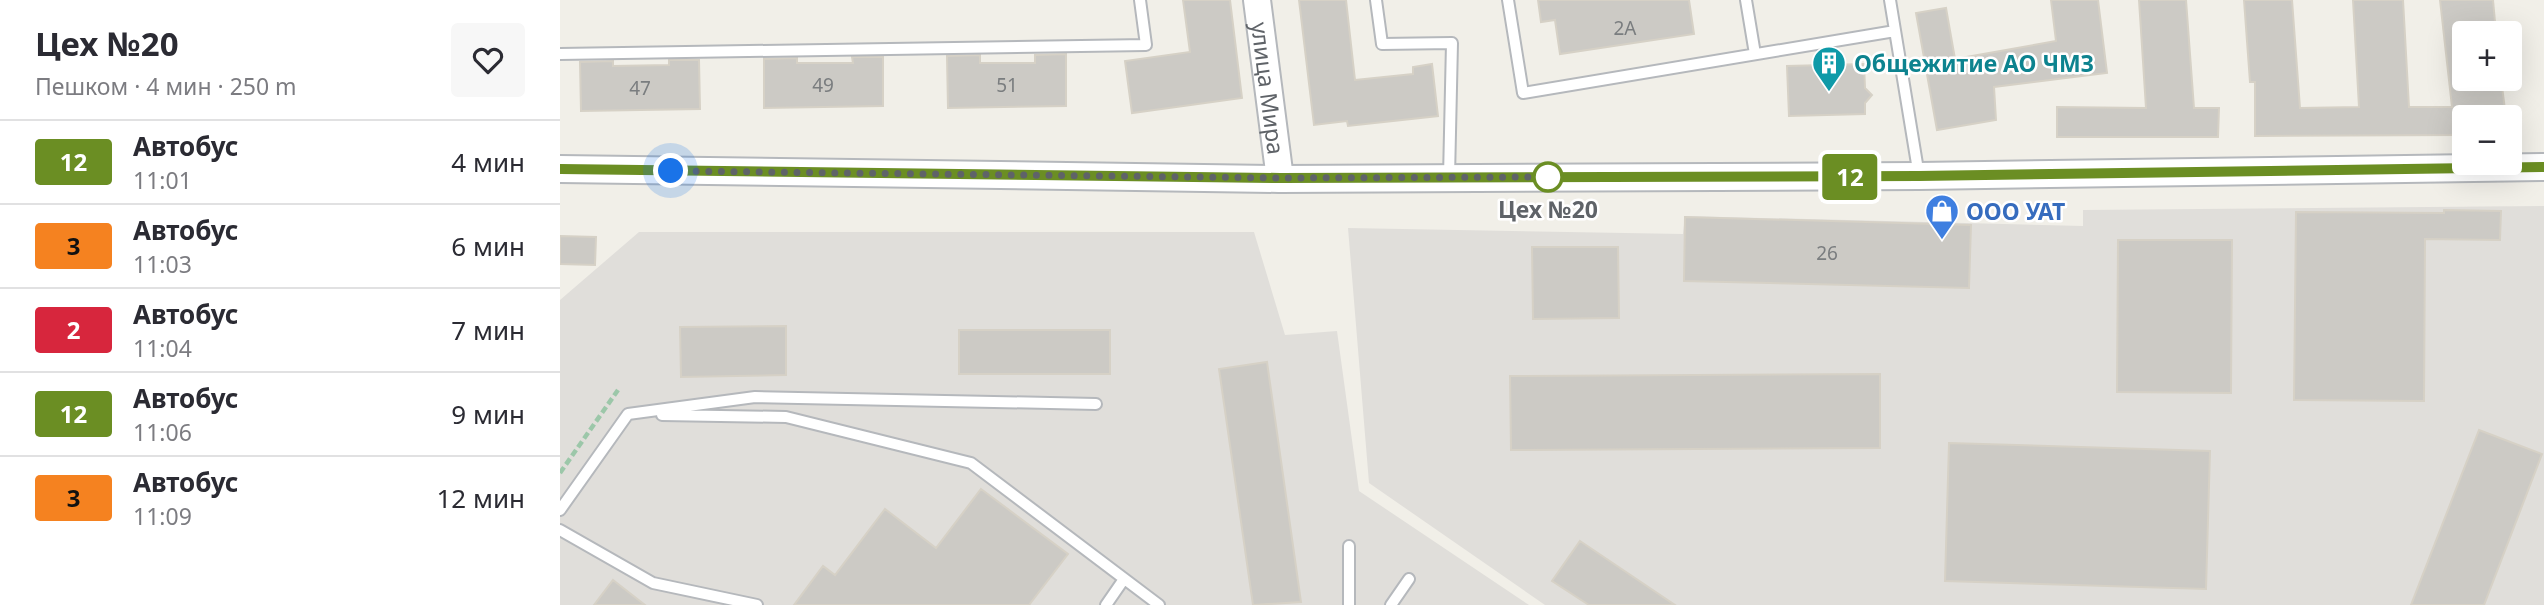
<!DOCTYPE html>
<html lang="ru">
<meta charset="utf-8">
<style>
body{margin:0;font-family:"Noto Sans",sans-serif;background:#f7f7f7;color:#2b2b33;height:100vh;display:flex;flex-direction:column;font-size:26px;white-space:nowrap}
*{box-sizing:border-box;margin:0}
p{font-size:23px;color:#7c7c81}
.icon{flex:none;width:38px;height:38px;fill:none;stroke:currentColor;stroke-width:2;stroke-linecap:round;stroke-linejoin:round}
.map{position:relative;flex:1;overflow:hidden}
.details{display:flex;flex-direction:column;background:#fff;width:560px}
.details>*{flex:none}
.badge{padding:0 14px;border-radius:5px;font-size:24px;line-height:46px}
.tools{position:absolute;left:1892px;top:21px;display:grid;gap:14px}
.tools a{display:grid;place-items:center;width:70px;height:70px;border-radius:7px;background:#fff;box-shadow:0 7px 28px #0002;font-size:35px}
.you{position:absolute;width:35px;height:35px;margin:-18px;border:5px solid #fff;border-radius:50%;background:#1a73e8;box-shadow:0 0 0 10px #1a73e833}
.map>.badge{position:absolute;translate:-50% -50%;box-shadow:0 0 0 4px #fff}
.round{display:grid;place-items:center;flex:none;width:74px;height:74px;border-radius:7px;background:#f7f7f7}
.overview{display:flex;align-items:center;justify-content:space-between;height:119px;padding:0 35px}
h1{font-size:33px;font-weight:700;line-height:52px}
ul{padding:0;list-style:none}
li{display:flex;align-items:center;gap:21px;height:84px;padding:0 35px;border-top:2px solid #e1e1e2}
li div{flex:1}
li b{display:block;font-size:26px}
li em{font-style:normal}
li .badge{min-width:77px;font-weight:700;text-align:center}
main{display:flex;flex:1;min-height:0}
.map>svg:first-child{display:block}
.industrial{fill:#e0deda}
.building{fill:#cccac5;stroke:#d6d1c6;stroke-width:2}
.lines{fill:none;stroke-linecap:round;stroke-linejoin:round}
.service-casing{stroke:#b5b8bc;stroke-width:14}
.tertiary-casing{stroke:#b5b8bc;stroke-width:30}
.path{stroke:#9cc7a9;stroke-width:4.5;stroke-dasharray:7 3.5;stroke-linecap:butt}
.service{stroke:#fff;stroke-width:10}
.tertiary{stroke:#fff;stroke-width:26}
.line-casing{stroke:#fff;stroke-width:16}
.line{stroke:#6b8e23;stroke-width:10}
.walk{stroke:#5f6368;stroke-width:7;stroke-dasharray:0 12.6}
.stop-dot{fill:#fff;stroke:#6b8e23;stroke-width:3.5}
.labels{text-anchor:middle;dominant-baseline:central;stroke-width:5;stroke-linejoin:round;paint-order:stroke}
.number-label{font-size:19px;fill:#7a7d7f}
.culture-label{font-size:23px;font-weight:bold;fill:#0d838f;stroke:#fff;text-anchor:start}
.street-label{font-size:23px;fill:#5f6368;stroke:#fff}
.stop-label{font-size:23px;font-weight:bold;fill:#5f6368;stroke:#fff}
.shop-label{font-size:23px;font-weight:bold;fill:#366cbe;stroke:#fff;text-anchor:start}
</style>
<main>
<section class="details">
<div class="overview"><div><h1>Цех №20</h1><p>Пешком · 4 мин · 250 m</p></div><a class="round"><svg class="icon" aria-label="heart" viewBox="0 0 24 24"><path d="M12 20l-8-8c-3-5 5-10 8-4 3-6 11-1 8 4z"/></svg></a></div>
<ul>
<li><span class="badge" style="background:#6b8e23;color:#fff">12</span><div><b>Автобус</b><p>11:01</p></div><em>4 мин</em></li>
<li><span class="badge" style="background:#f58220;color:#111">3</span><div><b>Автобус</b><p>11:03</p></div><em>6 мин</em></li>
<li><span class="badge" style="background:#d7263d;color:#fff">2</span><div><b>Автобус</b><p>11:04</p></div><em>7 мин</em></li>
<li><span class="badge" style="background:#6b8e23;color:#fff">12</span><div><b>Автобус</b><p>11:06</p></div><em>9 мин</em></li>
<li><span class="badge" style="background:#f58220;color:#111">3</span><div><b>Автобус</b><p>11:09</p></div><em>12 мин</em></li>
</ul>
</section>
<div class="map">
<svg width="1984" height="605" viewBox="0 0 1984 605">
<rect width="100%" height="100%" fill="#f1efe8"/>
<path class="industrial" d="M1984,206V605H985L809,483L788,228L1123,234L1125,216L1523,226V210Z
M79,232H694L725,335L777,331L799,491L969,605H0V300Z"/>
<path class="building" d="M623,0H670L682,98L572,113L565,61L630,52Z
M739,0H786L795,80L853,74V67L872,64L878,116L788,126L787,121L754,125Z
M978,0H1129L1134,34L1000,54L995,20L981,22Z
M1491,0H1538L1547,73L1434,87L1436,120L1377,130L1356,13L1386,8L1395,59L1496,41Z
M1579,0H1626L1634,108H1659L1658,137H1497V107L1586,108Z
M1684,0H1732L1740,108L1799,107L1793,0H1843L1849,107H1892L1880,0H1933L1936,33H1904V79H1941L1946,117H1904V135L1695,136V82H1690Z
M506,54V106L388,108L387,56L420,55V63H475V55Z
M292,57H323V106L204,108V59L237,58V63H293Z
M109,60H139L140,109L21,111L20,62L53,61V66L109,65Z
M1304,64L1305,88L1312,95L1305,103V114L1229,116L1227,66Z
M1884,210L1941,211L1940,240L1865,239L1864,401L1734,400L1736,212L1884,213Z
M1125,217L1411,225L1409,288L1124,281Z
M0,236L36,237L35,265L0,264Z
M1558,240H1672L1671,393L1557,392Z
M972,247H1058L1059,318L973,319Z
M226,326V375L121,377L120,327Z
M399,330H550V374H399Z
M707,362L741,602L693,605L659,369Z
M1320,374V448L951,450L950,376Z
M1919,430L1982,454L1924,605H1851Z
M1389,443L1650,451L1646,589L1385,581Z
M421,489L508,554L469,605H234L263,566L275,575L325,509L376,548Z
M1020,541L1115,605H1029L992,581Z
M53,580L85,605H34Z"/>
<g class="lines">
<g class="service-casing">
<path id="service" d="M816,0L822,44L892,43L889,177
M948,0L963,93L1335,31
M1186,0L1195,54
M1330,0L1359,176
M0,54L586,45L580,0
M102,415L226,417L411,463L599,605
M0,510L68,414L195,397L536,404
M0,530L93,583L197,605
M546,605L564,579
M789,605V546
M831,605L849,579"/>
</g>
<g class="tertiary-casing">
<g id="tertiary">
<path id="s1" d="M697,0L720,179"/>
<path d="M0,169L720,179L1359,176L1984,167"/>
</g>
</g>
<path class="path" d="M0,473L58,390"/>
<use href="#service" class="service"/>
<use href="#tertiary" class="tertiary"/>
</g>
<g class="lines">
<g class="line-casing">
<path id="line" d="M0,169L720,178L1359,176L1984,167"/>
</g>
<use href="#line" class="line"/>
<path class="walk" d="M111,171L720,178L988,177"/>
</g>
<defs>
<g id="building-pin" transform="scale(1.75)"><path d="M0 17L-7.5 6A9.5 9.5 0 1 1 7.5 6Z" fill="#0f9aa8" stroke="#fff"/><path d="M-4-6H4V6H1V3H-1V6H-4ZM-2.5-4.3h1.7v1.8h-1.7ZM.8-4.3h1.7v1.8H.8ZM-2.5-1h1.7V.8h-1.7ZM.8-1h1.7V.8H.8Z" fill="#fff"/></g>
<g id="shop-pin" transform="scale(1.75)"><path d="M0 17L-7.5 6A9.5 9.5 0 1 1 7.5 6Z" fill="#3f7fe0" stroke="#fff"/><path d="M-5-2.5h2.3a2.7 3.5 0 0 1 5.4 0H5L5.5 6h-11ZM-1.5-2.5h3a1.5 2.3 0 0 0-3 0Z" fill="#fff"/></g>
</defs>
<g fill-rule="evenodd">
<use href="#building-pin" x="1269" y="63"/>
<use href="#shop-pin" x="1382" y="211"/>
</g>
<circle class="stop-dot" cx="988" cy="177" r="14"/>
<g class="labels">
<g class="number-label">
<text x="1065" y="28">2А</text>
<text x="263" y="85">49</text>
<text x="447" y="85">51</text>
<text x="80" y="88">47</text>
<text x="1267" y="253">26</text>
</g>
<g class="culture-label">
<text x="1294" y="63">Общежитие АО ЧМЗ</text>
</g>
<g class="street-label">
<text stroke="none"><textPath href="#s1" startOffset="89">улица Мира</textPath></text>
</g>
<g class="stop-label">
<text x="988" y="209">Цех №20</text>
</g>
<g class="shop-label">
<text x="1406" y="211">ООО УАТ</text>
</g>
</g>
</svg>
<div class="tools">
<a>+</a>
<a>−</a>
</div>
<div class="you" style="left:111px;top:171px"></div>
<b class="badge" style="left:1290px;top:177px;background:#6b8e23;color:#fff">12</b>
</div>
</main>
